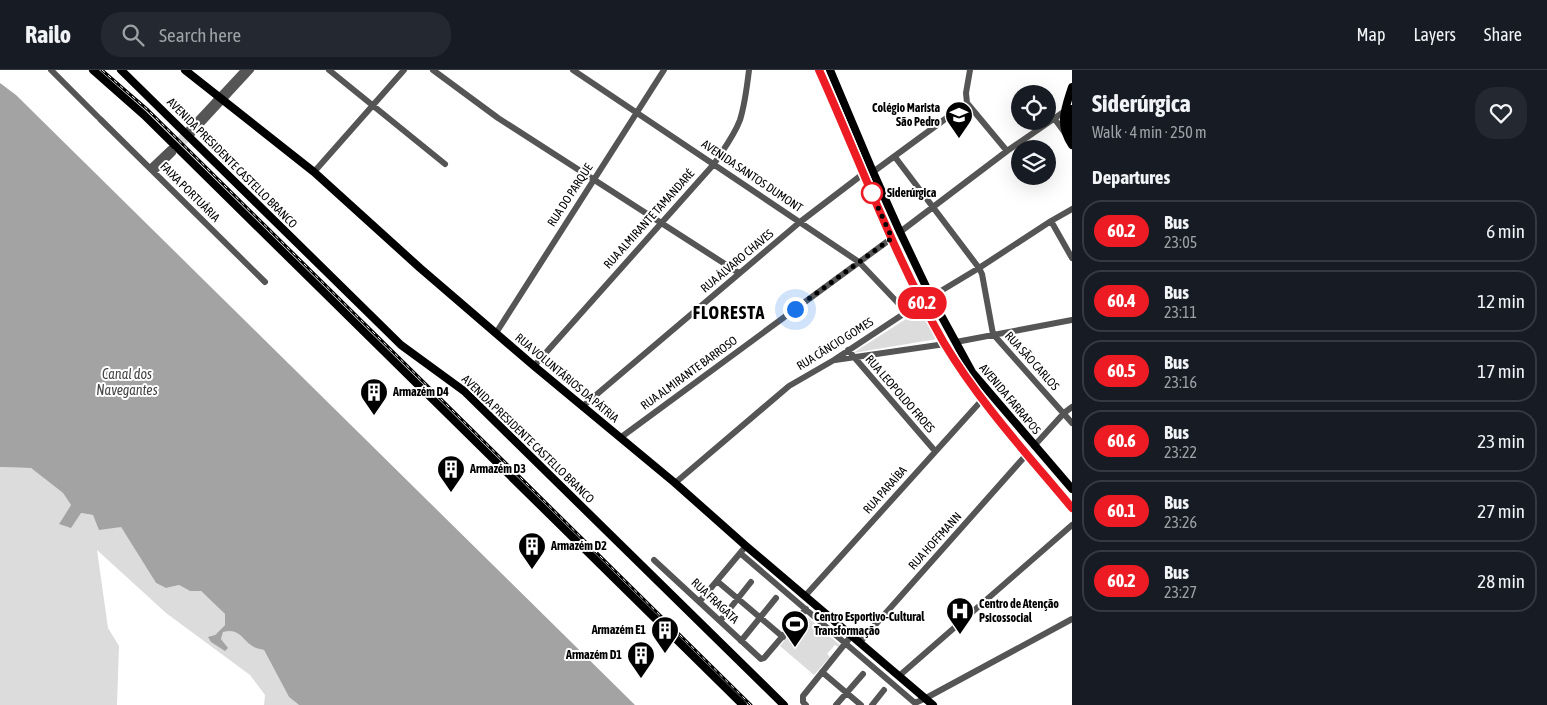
<!DOCTYPE html>
<meta charset="utf-8">
<style>
body{margin:0;font-family:"Asap Condensed",sans-serif;background:#242831;color:#f1f3f6;height:100vh;display:flex;flex-direction:column;font-size:19px;white-space:nowrap}
*{box-sizing:border-box;margin:0}
p{font-size:16px;color:#9ea1a6}
.icon{flex:none;width:28px;height:28px;fill:none;stroke:currentColor;stroke-width:2;stroke-linecap:round;stroke-linejoin:round}
.map{position:relative;flex:1;overflow:hidden}
.side{display:flex;flex-direction:column;background:#171b24;width:475px}
.side>*{flex:none}
.badge{padding:0 10px;border-radius:16px;font-size:18px;line-height:32px}
.fabs{position:absolute;left:1011px;top:15px;display:grid;gap:10px}
.fabs a{display:grid;place-items:center;width:45px;height:45px;border-radius:50%;background:#171b24;box-shadow:0 5px 20px #0002;font-size:25px}
.you{position:absolute;width:25px;height:25px;margin:-12px;border:4px solid #fff;border-radius:50%;background:#1a73e8;box-shadow:0 0 0 8px #1a73e833}
.map>.badge{position:absolute;translate:-50% -50%;box-shadow:0 0 0 2px #fff}
h2{padding:0 20px;font-size:19px;line-height:45px}
.round{display:grid;place-items:center;flex:none;width:52px;height:52px;border-radius:20px;background:#242831}
.headline{display:flex;align-items:center;justify-content:space-between;height:85px;padding:0 20px}
h1{font-size:24px;font-weight:700;line-height:38px}
ul{padding:0;list-style:none}
li{display:flex;align-items:center;gap:15px;height:62px;margin:0 10px 8px;padding:0 10px;border:2px solid #363941;border-radius:20px}
li div{flex:1}
li b{display:block;font-size:19px}
li em{font-style:normal}
li .badge{min-width:55px;font-weight:700;text-align:center}
header{display:flex;align-items:center;gap:30px;box-sizing:border-box;height:70px;padding:0 25px;background:#171b24;border-bottom:1px solid #363941}
header strong{font-size:24px}
nav{display:flex;gap:28px;margin-inline-start:auto;font-size:18px}
.search{width:350px;height:45px;background:#242831;display:flex;align-items:center;gap:12px;box-sizing:border-box;padding:0 18px;border-radius:20px;color:#9ea1a6;font-size:19px}
main{display:flex;flex:1;min-height:0}
.map>svg:first-child{display:block}
.green{fill:#dcdcdc}
.water{fill:#a3a3a3}
.lines{fill:none;stroke-linecap:round;stroke-linejoin:round}
.minor-tunnel{stroke:#d9d9d9;stroke-width:6;stroke-dasharray:6 3;stroke-linecap:butt}
.minor{stroke:#555;stroke-width:6}
.major{stroke:#000;stroke-width:8}
.rail-casing{stroke:#000;stroke-width:3}
.rail{stroke:#fff;stroke-width:1;stroke-dasharray:4;stroke-linecap:butt}
.line-casing{stroke:#fff;stroke-width:11}
.line{stroke:#ed1c24;stroke-width:8}
.walk{stroke:#000;stroke-width:5;stroke-dasharray:0 9}
.stop-dot{fill:#fff;stroke:#ed1c24;stroke-width:2.5}
.labels{text-anchor:middle;dominant-baseline:central;stroke-width:4;stroke-linejoin:round;paint-order:stroke}
.poi-label{font-size:12px;font-weight:bold;fill:#000;stroke:#fff;text-anchor:start}
.street-label{font-size:12px;fill:#000;stroke:#fff}
.stop-label{font-size:12px;font-weight:bold;fill:#000;stroke:#fff;text-anchor:start}
.water-label{font-size:14px;font-style:italic;fill:#444;stroke:#fff}
.district-label{font-size:18px;font-weight:bold;letter-spacing:1px;fill:#000;stroke:#fff}
</style>
<header>
<strong>Railo</strong>
<div class="search"><svg class="icon" aria-label="search" viewBox="0 0 24 24"><circle cx="10" cy="10" r="6"/><path d="M15 15l6 6"/></svg>Search here</div>
<nav><a>Map</a><a>Layers</a><a>Share</a></nav>
</header>
<main>
<div class="map">
<svg width="1072" height="635" viewBox="0 0 1072 635">
<rect width="100%" height="100%" fill="#fff"/>
<path class="green" d="M920,240L937,269L853,283Z
M0,397L31,398L63,423L71,435L59,454L81,443L93,445L121,457L156,513L166,518L179,515L190,521H201L225,544V555L215,565L227,578L221,569L223,561C241,557 242,572 256,578C258,579 261,579 264,580L289,627L299,635H264L265,625L250,605L166,543L97,480L108,558L119,576L117,635H0Z
M805,545L840,575L838,577L835,575L827,584L830,587L814,605L780,576Z"/>
<path class="water" d="M0,13L16,25L635,635H299L289,627L264,580C261,579 258,579 256,578C242,572 241,557 223,562L221,569L228,578L225,581L211,572L208,567L215,565L225,555V544L201,521H190L179,515L166,518L156,513L121,457L99,460L93,445L81,443L71,458L59,454L71,435L63,423L31,398L0,397Z"/>
<g class="lines">
<path class="minor-tunnel" d="M173,77L187,61
M176,80L191,65"/>
<path class="minor" d="M51,0L98,47
M329,0L445,94
M433,0L498,48L739,203
M573,0L859,192L898,233L911,239
M970,0L966,23L967,33L1007,81
M1054,48L1065,63
M100,49L265,212
M187,61L244,0
M191,65L251,0
M895,87L979,198L982,204L993,264L1072,353
M150,98L170,79
M154,102L173,83
M314,102L404,0
M873,102L967,33
M1051,151L1072,188
M900,162L1007,81L1065,41
M496,263L664,0
M956,272L1072,250
M848,280L935,381
M835,290L945,274
M534,296L714,94C723,80 734,66 740,50C745,34 747,17 749,0
M583,336L800,152L863,104
M620,368L892,168
M1034,376L1064,343L1072,337
M675,413L789,316L834,290L911,239L979,198L1051,151L1072,139
M740,483L915,633L926,628L1072,549
M654,490L761,589L764,588L806,539
M717,511L783,567
M805,526L982,330
M700,531L746,476
M720,551L751,512
M741,571L776,528
M860,572L1027,384
M822,602L861,635
M899,606L1072,455
M806,635L803,632V626L852,565
M836,635L863,604
M872,635L884,620"/>
<path class="major" d="M93,0L144,45L743,635
M121,0L401,275L464,321L784,635
M185,0L314,102L420,198L534,296L675,413L746,476L933,635
M819,0C860,91 894,186 944,273C980,333 1028,385 1072,438
M830,0L873,102L900,162L931,227L972,302L1072,419
M1072,17C1065,39 1058,54 1072,75
M1072,39L1069,54L1072,63"/>
<g class="rail-casing">
<path id="rail" d="M102,0L148,40L751,635"/>
</g>
<use href="#rail" class="rail"/>
</g>
<g class="lines">
<g class="line-casing">
<path id="line" d="M819,0C860,91 894,186 944,273C980,333 1028,385 1072,438"/>
</g>
<use href="#line" class="line"/>
<path class="walk" d="M795,239L892,168L870,120L872,123"/>
</g>
<defs>
<g id="school-pin" transform="scale(1.4375)"><path d="M0 17L-7.5 6A9.5 9.5 0 1 1 7.5 6Z" fill="#000" stroke="#fff"/><path d="M0-5L7-2L0 1L-7-2ZM-4 1L0 2.5L4 1V4Q0 6-4 4Z" fill="#fff"/></g>
<g id="building-pin" transform="scale(1.4375)"><path d="M0 17L-7.5 6A9.5 9.5 0 1 1 7.5 6Z" fill="#000" stroke="#fff"/><path d="M-4-6H4V6H1V3H-1V6H-4ZM-2.5-4.3h1.7v1.8h-1.7ZM.8-4.3h1.7v1.8H.8ZM-2.5-1h1.7V.8h-1.7ZM.8-1h1.7V.8H.8Z" fill="#fff"/></g>
<g id="hospital-pin" transform="scale(1.4375)"><path d="M0 17L-7.5 6A9.5 9.5 0 1 1 7.5 6Z" fill="#000" stroke="#fff"/><path d="M-5-5h3v3.5h4V-5h3V5h-3V1.5h-4V5h-3Z" fill="#fff"/></g>
<g id="stadium-pin" transform="scale(1.4375)"><path d="M0 17L-7.5 6A9.5 9.5 0 1 1 7.5 6Z" fill="#000" stroke="#fff"/><path d="M0-5a6.5 5 0 1 0 0 10a6.5 5 0 1 0 0-10ZM-3.5-1.8h7v3.6h-7Z" fill="#fff"/></g>
</defs>
<g fill-rule="evenodd">
<use href="#school-pin" x="959" y="45"/>
<use href="#building-pin" x="374" y="322"/>
<use href="#building-pin" x="451" y="399"/>
<use href="#building-pin" x="532" y="476"/>
<use href="#hospital-pin" x="960" y="541"/>
<use href="#stadium-pin" x="795" y="554"/>
<use href="#building-pin" x="665" y="560"/>
<use href="#building-pin" x="641" y="585"/>
</g>
<circle class="stop-dot" cx="872" cy="123" r="10"/>
<g class="labels">
<g class="poi-label">
<text x="940" y="38" text-anchor="end">Colégio Marista<tspan x="940" dy="14">São Pedro</tspan></text>
<text x="393" y="322">Armazém D4</text>
<text x="470" y="399">Armazém D3</text>
<text x="551" y="476">Armazém D2</text>
<text x="979" y="534">Centro de Atenção<tspan x="979" dy="14">Psicossocial</tspan></text>
<text x="814" y="547">Centro Esportivo-Cultural<tspan x="814" dy="14">Transformação</tspan></text>
<text x="646" y="560" text-anchor="end">Armazém E1</text>
<text x="622" y="585" text-anchor="end">Armazém D1</text>
</g>
<g class="street-label">
<text transform="translate(232 93) rotate(45)">AVENIDA PRESIDENTE CASTELLO BRANCO</text>
<text transform="translate(752 106) rotate(34)">AVENIDA SANTOS DUMONT</text>
<text transform="translate(190 122) rotate(45)">FAIXA PORTUÁRIA</text>
<text transform="translate(570 125) rotate(-57)">RUA DO PARQUE</text>
<text transform="translate(649 149) rotate(-48)">RUA ALMIRANTE TAMANDARÉ</text>
<text transform="translate(737 191) rotate(-40)">RUA ÁLVARO CHAVES</text>
<text transform="translate(835 274) rotate(-32)">RUA CÂNCIO GOMES</text>
<text transform="translate(1032 291) rotate(48)">RUA SÃO CARLOS</text>
<text transform="translate(689 303) rotate(-36)">RUA ALMIRANTE BARROSO</text>
<text transform="translate(567 308) rotate(40)">RUA VOLUNTÁRIOS DA PÁTRIA</text>
<text transform="translate(900 324) rotate(49)">RUA LEOPOLDO FROES</text>
<text transform="translate(1010 329) rotate(50)">AVENIDA FARRAPOS</text>
<text transform="translate(528 369) rotate(44)">AVENIDA PRESIDENTE CASTELLO BRANCO</text>
<text transform="translate(885 420) rotate(-48)">RUA PARAÍBA</text>
<text transform="translate(935 471) rotate(-48)">RUA HOFFMANN</text>
<text transform="translate(715 531) rotate(43)">RUA FRAGATA</text>
</g>
<g class="stop-label">
<text x="887" y="123">Siderúrgica</text>
</g>
<g class="water-label">
<text x="127" y="304">Canal dos<tspan x="127" dy="16">Navegantes</tspan></text>
</g>
<g class="district-label">
<text x="729" y="242">FLORESTA</text>
</g>
</g>
</svg>
<div class="fabs">
<a><svg class="icon" aria-label="locate" viewBox="0 0 24 24"><circle cx="12" cy="12" r="6"/><path d="M12 2v4M12 18v4M2 12h4M18 12h4"/></svg></a>
<a><svg class="icon" aria-label="layers" viewBox="0 0 24 24"><path d="M12 4l9 5-9 5-9-5zM3 14l9 5 9-5"/></svg></a>
</div>
<div class="you" style="left:795px;top:239px"></div>
<b class="badge" style="left:922px;top:233px;background:#ed1c24;color:#fff">60.2</b>
</div>
<section class="side">
<div class="headline"><div><h1>Siderúrgica</h1><p>Walk · 4 min · 250 m</p></div><a class="round"><svg class="icon" aria-label="heart" viewBox="0 0 24 24"><path d="M12 20l-8-8c-3-5 5-10 8-4 3-6 11-1 8 4z"/></svg></a></div>
<h2>Departures</h2>
<ul>
<li><span class="badge" style="background:#ed1c24;color:#fff">60.2</span><div><b>Bus</b><p>23:05</p></div><em>6 min</em></li>
<li><span class="badge" style="background:#ed1c24;color:#fff">60.4</span><div><b>Bus</b><p>23:11</p></div><em>12 min</em></li>
<li><span class="badge" style="background:#ed1c24;color:#fff">60.5</span><div><b>Bus</b><p>23:16</p></div><em>17 min</em></li>
<li><span class="badge" style="background:#ed1c24;color:#fff">60.6</span><div><b>Bus</b><p>23:22</p></div><em>23 min</em></li>
<li><span class="badge" style="background:#ed1c24;color:#fff">60.1</span><div><b>Bus</b><p>23:26</p></div><em>27 min</em></li>
<li><span class="badge" style="background:#ed1c24;color:#fff">60.2</span><div><b>Bus</b><p>23:27</p></div><em>28 min</em></li>
</ul>
</section>
</main>
